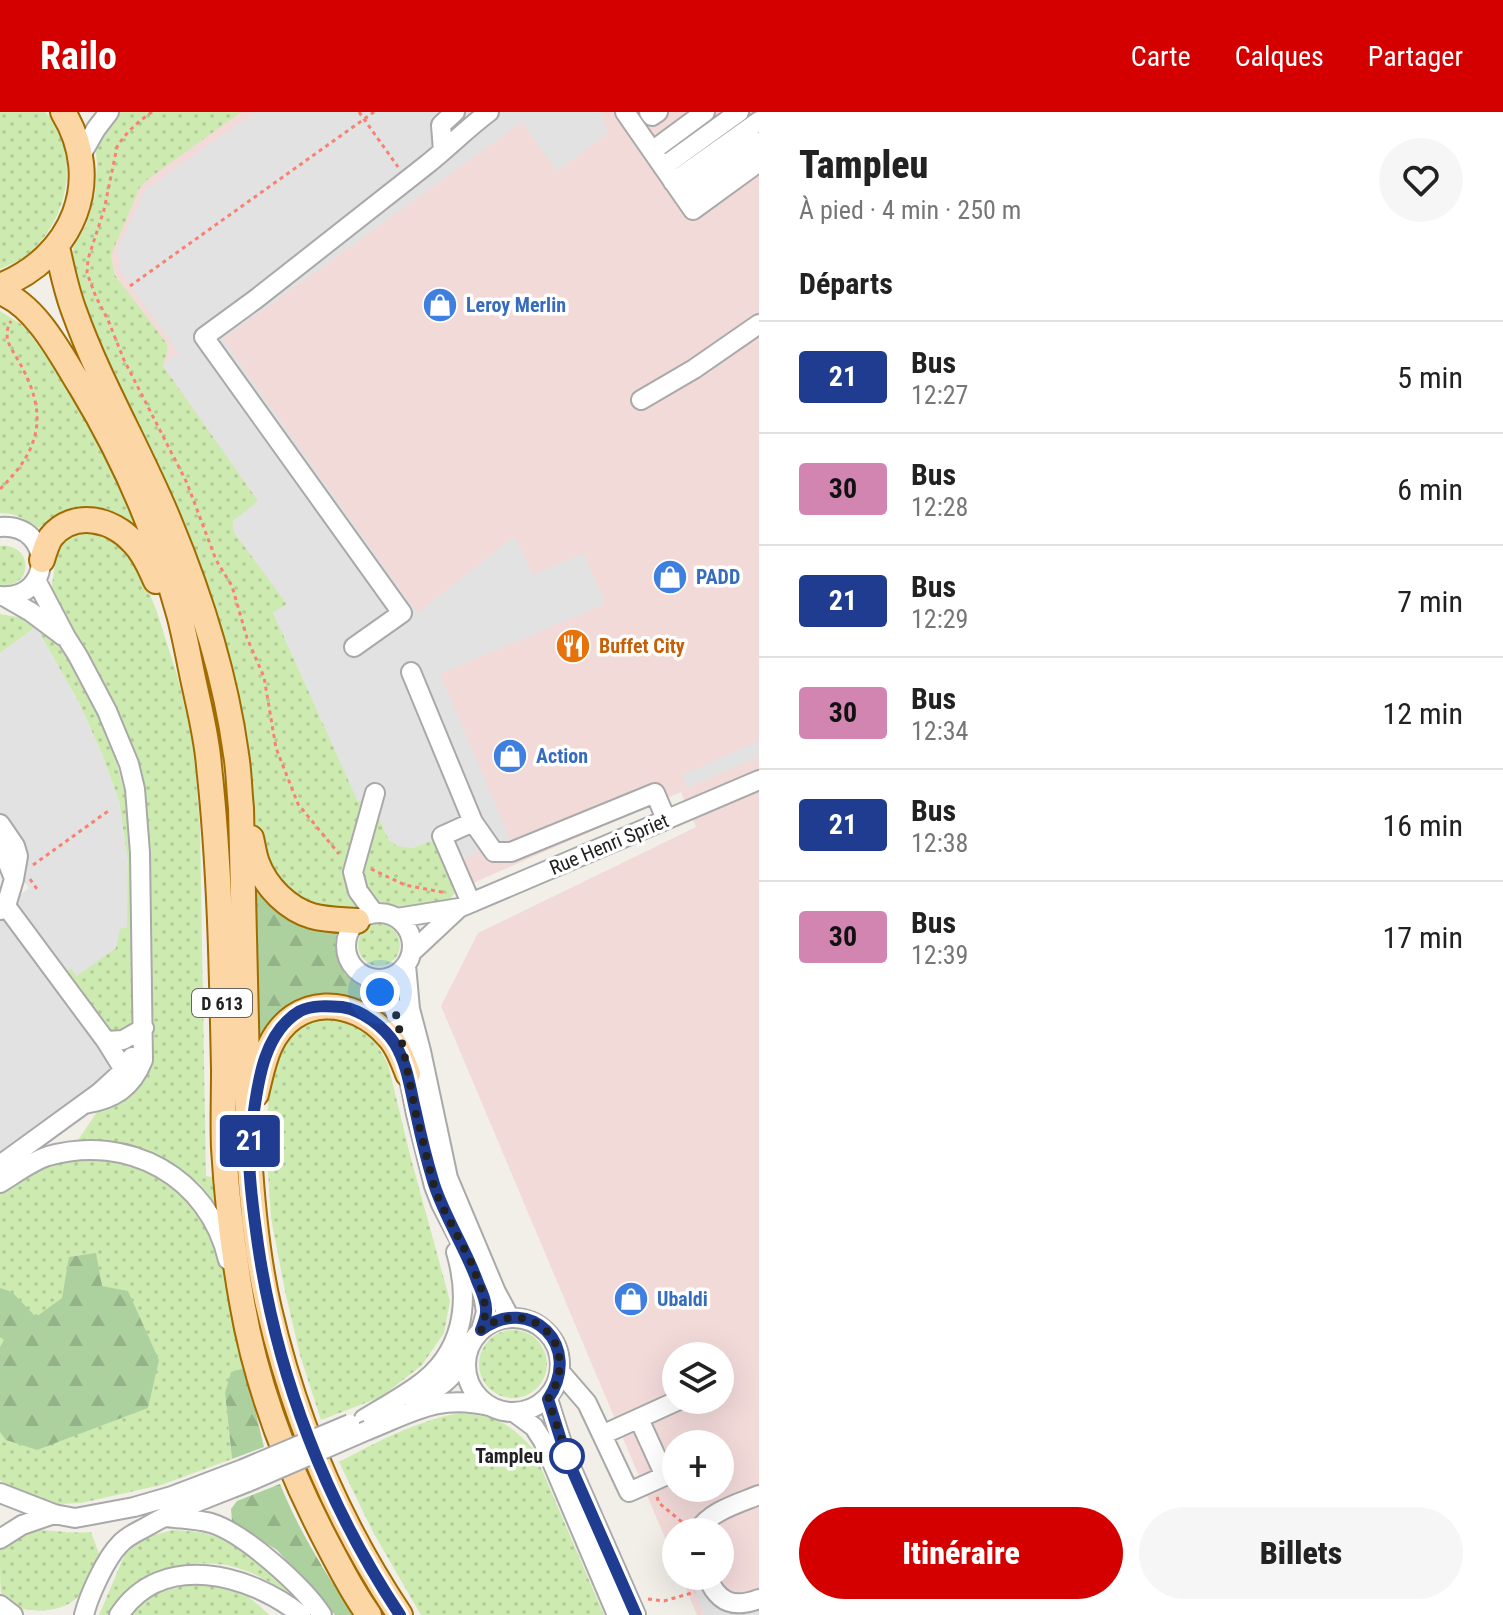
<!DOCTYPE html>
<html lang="fr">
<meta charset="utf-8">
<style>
body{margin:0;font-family:"Roboto Condensed",sans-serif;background:#f6f6f6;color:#222;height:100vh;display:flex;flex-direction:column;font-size:30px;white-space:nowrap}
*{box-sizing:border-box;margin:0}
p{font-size:26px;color:#767676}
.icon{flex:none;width:44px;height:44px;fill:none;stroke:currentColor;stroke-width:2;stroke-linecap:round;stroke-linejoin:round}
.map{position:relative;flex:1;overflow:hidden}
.drawer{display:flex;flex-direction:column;background:#fff;width:744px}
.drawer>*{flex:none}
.badge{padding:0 16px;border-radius:6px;font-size:28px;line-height:52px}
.controls{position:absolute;left:662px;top:1230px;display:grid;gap:16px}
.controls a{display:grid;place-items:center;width:72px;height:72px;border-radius:50%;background:#fff;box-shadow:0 8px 32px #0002;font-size:40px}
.you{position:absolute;width:40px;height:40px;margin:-20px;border:6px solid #fff;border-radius:50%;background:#1a73e8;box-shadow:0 0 0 12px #1a73e833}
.map>.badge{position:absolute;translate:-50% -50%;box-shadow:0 0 0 4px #fff}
h2{padding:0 40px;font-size:30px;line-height:72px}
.round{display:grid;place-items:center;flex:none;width:84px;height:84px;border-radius:42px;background:#f6f6f6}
.summary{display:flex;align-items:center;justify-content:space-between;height:136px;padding:0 40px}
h1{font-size:38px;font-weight:800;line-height:60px}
.cta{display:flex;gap:16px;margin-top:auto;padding:16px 40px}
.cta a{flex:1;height:92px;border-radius:48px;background:#d40000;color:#fff;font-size:32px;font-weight:800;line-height:92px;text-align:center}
.cta a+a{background:#f6f6f6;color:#222}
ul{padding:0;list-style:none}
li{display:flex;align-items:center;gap:24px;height:112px;padding:0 40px;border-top:2px solid #e0e0e0}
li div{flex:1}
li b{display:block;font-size:30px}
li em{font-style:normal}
li .badge{min-width:88px;font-weight:700;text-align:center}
header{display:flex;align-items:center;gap:48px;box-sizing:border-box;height:112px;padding:0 40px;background:#d40000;color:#fff}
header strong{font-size:38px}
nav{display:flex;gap:44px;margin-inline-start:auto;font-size:28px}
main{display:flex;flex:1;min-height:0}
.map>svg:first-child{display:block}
.commercial{fill:#f2dad9;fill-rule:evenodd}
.grass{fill:url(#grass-dots)}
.forest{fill:url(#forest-firs)}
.parking{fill:#e2e2e2}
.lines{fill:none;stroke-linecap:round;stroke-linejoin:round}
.minor-casing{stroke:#a9a9a9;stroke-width:22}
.major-casing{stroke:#a06b00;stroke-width:28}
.path{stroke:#fa8072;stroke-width:3;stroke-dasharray:4 4;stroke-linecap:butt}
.minor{stroke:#fff;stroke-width:18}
.major{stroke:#fcd6a4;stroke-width:24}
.minor-bridge-casing{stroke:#a9a9a9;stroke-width:22;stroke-linecap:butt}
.minor-bridge{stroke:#fff;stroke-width:18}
.line-casing{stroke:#fff;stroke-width:18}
.line{stroke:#1f3c90;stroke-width:12}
.walk{stroke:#222;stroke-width:8;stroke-dasharray:0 14.4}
.stop-dot{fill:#fff;stroke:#1f3c90;stroke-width:4}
.labels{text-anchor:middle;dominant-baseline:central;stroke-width:7;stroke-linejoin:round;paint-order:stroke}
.shield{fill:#fff;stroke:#646464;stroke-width:2}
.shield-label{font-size:18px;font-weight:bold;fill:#222}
.shop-label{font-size:20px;font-weight:bold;fill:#366cbe;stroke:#fff;text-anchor:start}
.food-label{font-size:20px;font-weight:bold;fill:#c56008;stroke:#fff;text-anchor:start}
.street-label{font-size:20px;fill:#222;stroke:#fff}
.stop-label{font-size:20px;font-weight:bold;fill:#222;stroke:#fff;text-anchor:end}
</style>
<header>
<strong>Railo</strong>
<nav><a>Carte</a><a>Calques</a><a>Partager</a></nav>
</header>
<main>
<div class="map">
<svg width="759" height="1503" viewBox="0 0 759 1503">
<defs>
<pattern id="grass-dots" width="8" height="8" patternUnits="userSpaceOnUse" patternTransform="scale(2)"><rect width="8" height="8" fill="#cdebb0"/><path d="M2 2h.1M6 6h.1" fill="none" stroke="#b0c997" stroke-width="1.8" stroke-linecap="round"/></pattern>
<pattern id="forest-firs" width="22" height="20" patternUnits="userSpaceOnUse" patternTransform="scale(2)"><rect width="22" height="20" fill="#add19e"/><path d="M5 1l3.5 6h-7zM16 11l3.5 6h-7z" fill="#95b388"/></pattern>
</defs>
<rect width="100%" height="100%" fill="#f2efe9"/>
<path class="commercial" d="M139,0H759V1503H697L681,1464H720V1420H676V1452L441,894L478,821L696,715L681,680L457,778L163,253L167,240L115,162L111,143ZM676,1244H720V1288H676ZM676,1332H720V1376H676Z"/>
<path class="grass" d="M0,0H45C49,5 54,10 57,15C78,58 64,112 28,142C20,149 9,153 0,157Z
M120,0H241L148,67L140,75L111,143L115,163L167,232V240L163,254L259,390L233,409L234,420L288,493L273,500L358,689L369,684L389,728L412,736L430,729L436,731L457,778L450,787L413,800L375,788L353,798H325L296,787L271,763L256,716L251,664L237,591L103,248L69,153L74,133L85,116L95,83L97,51L95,33L103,16Z
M0,199L24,214L79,290L139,408L137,415L131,416L95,398L64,400L38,416C26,407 15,401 0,401Z
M77,416L110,424L127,440L141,460L157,500L178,566L193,631L200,715L206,1064L217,1066L222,1102L200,1072L162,1047L127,1033L76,1031L99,997L145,964L152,950L154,928L148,754L137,649L51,479L55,453L53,441L55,431Z
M0,434C34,431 34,477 0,473Z
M0,502L34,508L58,532L80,566L103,608L113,637L126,686L129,708L132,749L134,912L121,923L108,920L64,861L71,856L77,864L128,752L119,689L102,642L78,589L36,515L0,541Z
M358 833a21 21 0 1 1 42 0a21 21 0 1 1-42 0Z
M327,905L350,909L373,926L388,952L410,1043L450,1189L444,1221L422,1253L381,1285L321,1308L300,1243L285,1179L271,1106L266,1030L269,977L277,943L291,917L309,909Z
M84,1043L146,1053L193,1090L217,1130L245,1256L225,1281L232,1347L161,1373L81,1391L58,1392L18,1381L0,1368V1080L41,1053Z
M479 1252a34 34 0 1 1 68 0a34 34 0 1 1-68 0Z
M459,1301C495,1304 509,1310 533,1337L604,1503H421L373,1420L339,1350C377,1330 416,1309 459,1301Z
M34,1418C54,1418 72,1422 91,1420L101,1447C94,1459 84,1482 73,1489C54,1503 12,1503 1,1481C0,1472 0,1448 0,1437L11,1427Z
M173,1418C181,1419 190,1419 198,1420C240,1427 272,1458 298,1489C277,1473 253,1459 227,1453C210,1450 174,1451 159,1459C140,1468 119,1486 107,1503H99L125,1442L146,1425Z
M195,1473C232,1475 242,1476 269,1503H128C146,1482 168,1476 195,1473Z"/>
<path class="forest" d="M251,762L337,819L335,834L338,848L345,862L376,884L384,897L391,916C382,908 372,898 361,892C329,874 293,883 271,912C266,919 263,927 259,935Z
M96,1141L102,1174L128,1179L159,1248L148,1296L37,1338L6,1328L0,1320V1235L4,1228L0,1225V1176L12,1180L36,1205L62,1186L69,1145Z
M245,1256L264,1335L232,1347L225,1281L231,1260Z
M280,1372C299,1419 325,1461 354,1503H335L277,1438L242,1417L232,1409L231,1397L237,1389Z"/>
<path class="parking" d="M255,0H601L609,21L557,59L522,10L223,227L417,501L515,424L533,463L584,441L605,492L440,562L510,727L449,753L436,731L430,729L412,736L397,734L389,728L369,685L358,690L273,500L287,492L234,420L233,409L258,389L163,253L179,241L120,159L118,136L145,78Z
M36,515L78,589L102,642L119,689L128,751L127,815L120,817L116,836L77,864L71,856L64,861L127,950L0,1042V798L29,776L0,735V541Z
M759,629V645L687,676L682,663Z
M687,1464H715L721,1478L735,1485L759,1479V1503H704Z"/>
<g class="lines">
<g class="minor-casing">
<path id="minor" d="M625,0L693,98L759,50
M649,0L652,4L658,0
M443,39L441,13L455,0
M652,39L705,0
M80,45L96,17L109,0
M663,55L739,0
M673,70L759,9
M683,84L759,30
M641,288L694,257L759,212
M0,415C55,411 54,489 0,484
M36,468L66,525L78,544L107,599L129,652L135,677L140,741L143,948C132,976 114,987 85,992
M5,485L31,500L63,524
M354,535L402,501L204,225L256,187L425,54C447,37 466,17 489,0
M411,560L473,710L494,740H511L655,681L666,707
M0,712L15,734L18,744L14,767L6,794L0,798
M0,737L6,746L13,764
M471,791L442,724L473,710
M6,794L106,929L124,958
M346 834a33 33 0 1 1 66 0a33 33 0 1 1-66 0Z
M374,801L358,779L353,760L375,681
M397,806L459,796L759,668
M412,840L459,796
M406,853L410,897L421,939L448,1066L496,1180L510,1206
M367,865L394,896L397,906L416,1002L434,1074L441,1092L471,1150L483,1182L486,1200L481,1218
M106,929L123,928L144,916
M0,1053L99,981L124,958L132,945
M0,1071C15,1062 32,1049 48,1044C128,1021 209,1065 228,1148
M466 1253a47 47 0 1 1 94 0a47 47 0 1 1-94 0Z
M561,1261L587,1291L629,1380L665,1364L639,1307
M548,1287L566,1344L636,1503
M413,1288C440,1277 452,1268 467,1242
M515,1301L534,1315L543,1329L617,1503
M364,1307C382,1296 400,1286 417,1274C463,1242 471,1191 456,1140
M368,1318C413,1300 439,1282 489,1294
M602,1323L679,1288
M0,1381L54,1402
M167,1405C181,1407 196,1407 211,1411C244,1421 303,1474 322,1503
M697,1420C710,1399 737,1392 759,1383
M0,1427L22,1413L54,1402L75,1406L134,1395L172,1384L243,1357
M707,1464C717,1490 733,1497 759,1487
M0,1493L13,1503
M84,1503C89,1483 106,1446 120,1432C127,1424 137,1420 146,1415C178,1396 213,1384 248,1370
M119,1503C162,1438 250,1462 301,1503"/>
</g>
<g class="major-casing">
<path id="major" d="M57,135C62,157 66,178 74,199C100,272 140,338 169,409C200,483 225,562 236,642C239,659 239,678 241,696L249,1040C252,1092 257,1146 269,1197C294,1305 338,1410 400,1503
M0,174C73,145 105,69 63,0
M0,180C37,194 61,243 81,275C124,346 157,422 179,502C185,524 189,548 194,571C200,599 207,626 209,654C220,755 222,857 224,958C224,984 223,1010 224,1036C227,1087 233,1139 242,1190C257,1278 291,1364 333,1442C344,1463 355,1484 369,1503
M42,448C44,441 47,431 51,425C74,397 113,407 134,431C145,442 150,456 156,469
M251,726C253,734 254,743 257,751C266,775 288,797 312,804C326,808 342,808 357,809
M256,982C260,966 263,949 270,934C294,882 353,884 388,924C398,934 403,949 408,962"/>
</g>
<path class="path" d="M152,0C138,10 126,20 117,35L104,98L88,147L87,161L96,185L108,208L124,248L187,371L216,448L232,474L247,526L264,565L276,636L298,692L339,742
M359,0L398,55
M130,174L374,0
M0,377C43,335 48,300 18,248C10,234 2,225 11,209
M33,753L111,697
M371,757L405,773L447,781
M30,767L39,780
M657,1385L659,1391L682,1410
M648,1487L664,1489L695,1480"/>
<use href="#minor" class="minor"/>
<use href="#major" class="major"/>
<g class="minor-bridge-casing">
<path id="minor-bridge" d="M243,1357L350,1312
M248,1370L368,1318"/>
</g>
<use href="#minor-bridge" class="minor-bridge"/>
</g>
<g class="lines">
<g class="line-casing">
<path id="line" d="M400,1503C326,1392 277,1264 258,1133C254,1103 249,1073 249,1042C249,1030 252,1018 253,1006C258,969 264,920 300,899C312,893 328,894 342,895C362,898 384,915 395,932C408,954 410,977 416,1001C421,1025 427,1049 434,1072C445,1106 466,1137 478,1171C482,1180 487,1191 486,1200C486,1206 483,1212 481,1218C530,1181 584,1234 548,1287L566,1344L636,1503"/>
</g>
<use href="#line" class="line"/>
<path class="walk" d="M380,880L394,896L397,906L416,1002L434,1074L441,1092L471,1150L483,1182L486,1200L481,1218C530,1181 584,1234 548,1287L567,1344"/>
</g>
<defs>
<g id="shop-disc" transform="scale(1.8)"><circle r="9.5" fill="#3f7fe0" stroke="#fff"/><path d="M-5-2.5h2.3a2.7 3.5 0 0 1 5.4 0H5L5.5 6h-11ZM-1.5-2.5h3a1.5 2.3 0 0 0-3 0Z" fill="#fff"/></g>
<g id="restaurant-disc" transform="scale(1.8)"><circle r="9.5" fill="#e8710a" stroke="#fff"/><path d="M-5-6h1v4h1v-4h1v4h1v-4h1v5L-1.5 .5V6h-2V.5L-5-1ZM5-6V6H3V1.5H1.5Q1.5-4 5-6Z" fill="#fff"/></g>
</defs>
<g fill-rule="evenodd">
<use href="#shop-disc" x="440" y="193"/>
<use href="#shop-disc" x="670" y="465"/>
<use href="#restaurant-disc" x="573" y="534"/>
<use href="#shop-disc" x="510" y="644"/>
<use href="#shop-disc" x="631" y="1187"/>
</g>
<circle class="stop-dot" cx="567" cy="1344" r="16"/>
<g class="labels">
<rect class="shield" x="192" y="877" width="60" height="28" rx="6"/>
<g class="shield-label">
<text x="222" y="891">D 613</text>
</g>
<g class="shop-label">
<text x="466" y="193">Leroy Merlin</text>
<text x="696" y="465">PADD</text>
<text x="536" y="644">Action</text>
<text x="657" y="1187">Ubaldi</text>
</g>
<g class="food-label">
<text x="599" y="534">Buffet City</text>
</g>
<g class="street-label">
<text transform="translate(609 732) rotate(-23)">Rue Henri Spriet</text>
</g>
<g class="stop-label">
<text x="543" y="1344">Tampleu</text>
</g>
</g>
</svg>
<div class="controls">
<a><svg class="icon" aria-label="layers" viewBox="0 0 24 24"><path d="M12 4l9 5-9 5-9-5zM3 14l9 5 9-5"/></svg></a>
<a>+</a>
<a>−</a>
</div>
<div class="you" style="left:380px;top:880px"></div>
<b class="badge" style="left:250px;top:1029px;background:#1f3c90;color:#fff">21</b>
</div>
<section class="drawer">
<div class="summary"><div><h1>Tampleu</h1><p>À pied · 4 min · 250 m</p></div><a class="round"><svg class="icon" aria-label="heart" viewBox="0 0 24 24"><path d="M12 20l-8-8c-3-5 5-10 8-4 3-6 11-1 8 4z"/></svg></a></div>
<h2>Départs</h2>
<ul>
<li><span class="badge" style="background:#1f3c90;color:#fff">21</span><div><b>Bus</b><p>12:27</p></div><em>5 min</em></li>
<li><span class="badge" style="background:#d285b1;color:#111">30</span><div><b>Bus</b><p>12:28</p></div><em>6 min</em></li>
<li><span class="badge" style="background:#1f3c90;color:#fff">21</span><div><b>Bus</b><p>12:29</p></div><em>7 min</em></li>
<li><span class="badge" style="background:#d285b1;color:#111">30</span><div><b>Bus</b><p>12:34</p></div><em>12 min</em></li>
<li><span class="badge" style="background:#1f3c90;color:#fff">21</span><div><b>Bus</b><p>12:38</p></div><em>16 min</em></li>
<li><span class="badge" style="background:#d285b1;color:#111">30</span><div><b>Bus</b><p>12:39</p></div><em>17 min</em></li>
</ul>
<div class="cta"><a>Itinéraire</a><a>Billets</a></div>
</section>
</main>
